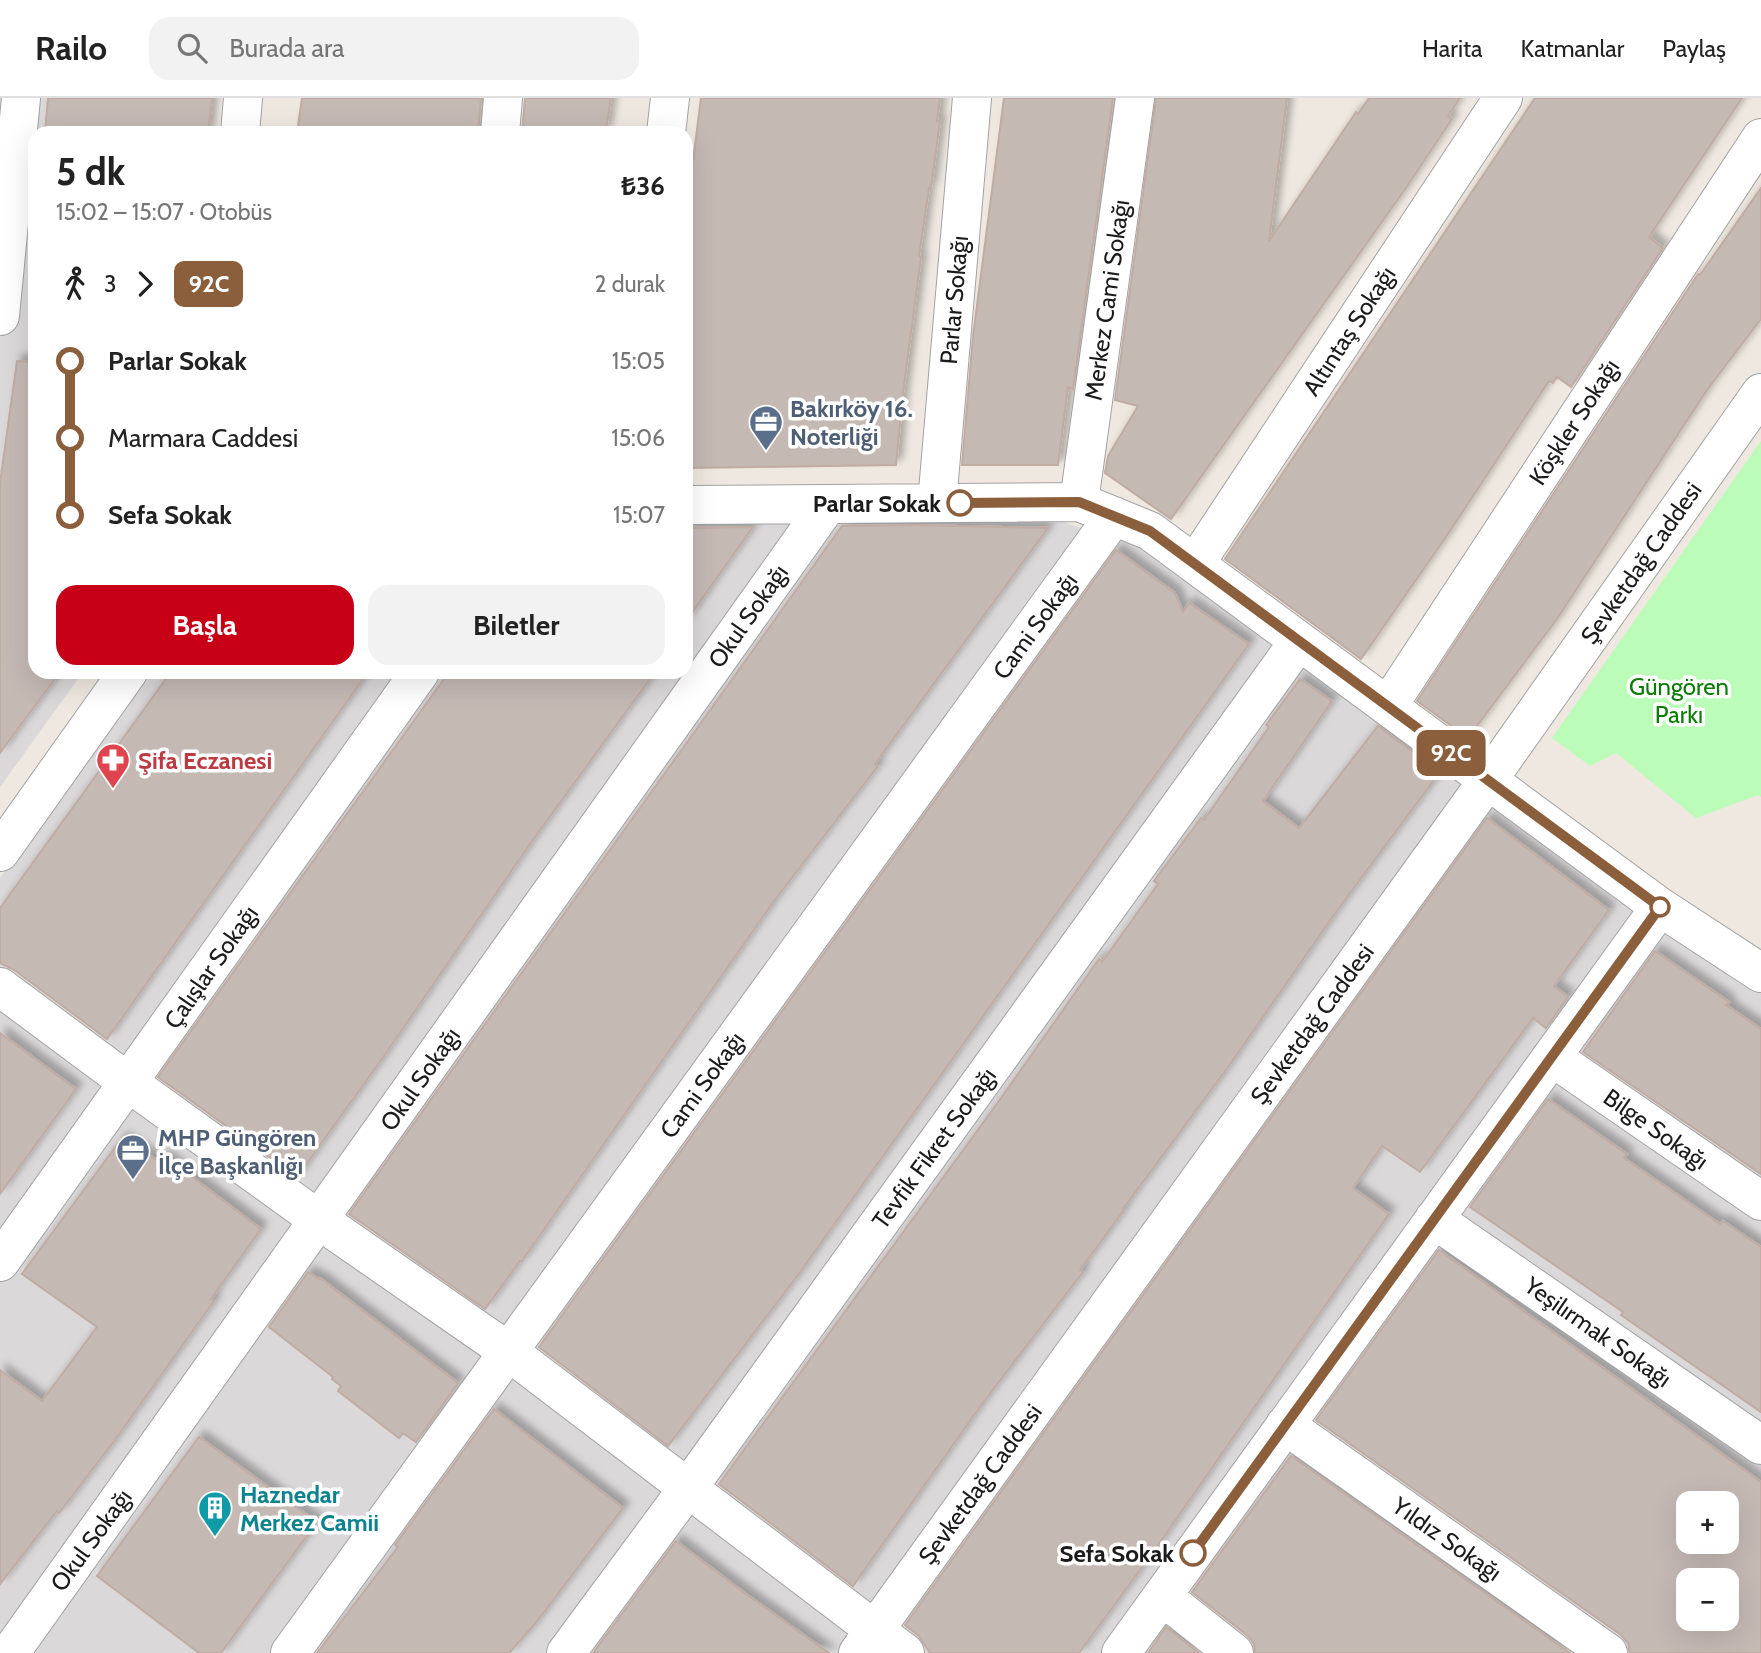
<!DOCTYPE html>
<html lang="tr">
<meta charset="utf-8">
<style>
body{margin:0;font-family:Cabin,sans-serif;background:#f2f2f2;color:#222;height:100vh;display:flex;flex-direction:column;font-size:26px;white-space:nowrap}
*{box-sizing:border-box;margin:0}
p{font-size:23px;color:#767676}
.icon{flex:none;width:38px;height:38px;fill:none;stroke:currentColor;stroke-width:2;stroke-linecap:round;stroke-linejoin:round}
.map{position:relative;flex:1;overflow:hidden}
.details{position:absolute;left:28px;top:28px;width:665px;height:553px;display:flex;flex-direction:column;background:#fff;border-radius:21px;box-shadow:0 7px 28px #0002}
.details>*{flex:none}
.badge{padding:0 14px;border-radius:10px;font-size:24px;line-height:46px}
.buttons{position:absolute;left:1676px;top:1393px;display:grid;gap:14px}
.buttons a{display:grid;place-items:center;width:63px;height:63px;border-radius:14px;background:#fff;box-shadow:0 7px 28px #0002;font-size:35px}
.map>.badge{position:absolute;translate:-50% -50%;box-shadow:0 0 0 4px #fff}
.legs{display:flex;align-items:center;gap:10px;height:77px;padding:0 28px;font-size:23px}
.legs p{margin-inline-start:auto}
.overview{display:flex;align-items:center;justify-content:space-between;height:119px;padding:0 28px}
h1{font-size:38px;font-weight:800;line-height:52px}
.primary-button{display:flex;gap:14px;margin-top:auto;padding:14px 28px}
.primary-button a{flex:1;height:80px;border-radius:21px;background:#c70018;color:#fff;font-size:28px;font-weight:800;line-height:80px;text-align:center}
.primary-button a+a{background:#f2f2f2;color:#222}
ul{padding:0 28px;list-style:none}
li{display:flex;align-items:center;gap:24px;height:77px;font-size:26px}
li i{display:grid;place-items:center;width:10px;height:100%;margin:0 9px;background:currentColor}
li i::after{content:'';width:18px;height:18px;margin:-9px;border:5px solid;border-radius:50%;background:#fff}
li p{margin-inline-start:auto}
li:first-child i{background:linear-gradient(#0000 50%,currentColor 0)}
li:last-child i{background:linear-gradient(currentColor 50%,#0000 0)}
header{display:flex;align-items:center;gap:42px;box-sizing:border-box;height:98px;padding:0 35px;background:#fff;border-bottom:2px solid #e0e0e0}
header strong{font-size:33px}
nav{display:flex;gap:38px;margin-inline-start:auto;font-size:24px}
.search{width:490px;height:63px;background:#f2f2f2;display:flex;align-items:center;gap:18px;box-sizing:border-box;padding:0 24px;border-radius:21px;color:#767676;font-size:26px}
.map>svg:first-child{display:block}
.residential{fill:#dad8d8;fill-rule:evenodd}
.park{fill:#bcfcb9}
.building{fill:#c5b9b4;stroke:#c0aca2;stroke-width:2;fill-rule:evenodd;filter:url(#shadow)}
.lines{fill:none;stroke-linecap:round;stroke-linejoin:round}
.minor-casing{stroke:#a2a2a2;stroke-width:40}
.minor{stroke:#fff;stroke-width:38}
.line-1-casing{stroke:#fff;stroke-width:16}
.line-1{stroke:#8b5e3c;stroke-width:10}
.stop-1-dot{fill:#fff;stroke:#8b5e3c;stroke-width:3.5}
.labels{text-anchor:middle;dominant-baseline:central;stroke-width:7;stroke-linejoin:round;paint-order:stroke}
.street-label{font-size:24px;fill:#1b1b1b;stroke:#fff}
.service-label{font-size:24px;font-weight:bold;fill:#4e5e75;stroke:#fff;text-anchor:start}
.stop-label{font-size:24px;font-weight:bold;fill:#1b1b1b;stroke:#fff;text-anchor:end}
.park-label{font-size:24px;fill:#0b7d06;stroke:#fff}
.health-label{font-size:24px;font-weight:bold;fill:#be3a42;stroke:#fff;text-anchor:start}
.culture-label{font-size:24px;font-weight:bold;fill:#0d838f;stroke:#fff;text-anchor:start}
</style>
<header>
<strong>Railo</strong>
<div class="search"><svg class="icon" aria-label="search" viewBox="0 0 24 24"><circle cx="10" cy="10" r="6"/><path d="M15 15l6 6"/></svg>Burada ara</div>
<nav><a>Harita</a><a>Katmanlar</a><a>Paylaş</a></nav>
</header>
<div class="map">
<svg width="1761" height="1555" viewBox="0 0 1761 1555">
<defs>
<filter id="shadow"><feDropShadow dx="6" dy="-6" stdDeviation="3.5" flood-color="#0004"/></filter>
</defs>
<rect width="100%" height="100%" fill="#eee8e0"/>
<path class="residential" d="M0,0H213L210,35H35V574H83L0,689Z
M1048,419L1149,452L1761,891V1555H0V780L153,574H686V426ZM1689,1405H1727V1444H1689ZM1689,1482H1727V1521H1689Z"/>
<path class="park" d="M1761,343V699L1758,697L1696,720L1616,655L1590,668L1552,640Z"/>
<path class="building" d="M48,0H212L208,35H45Z
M302,0H481L478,35H297Z
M525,0H611L606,31H604V35H522Z
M701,0H940L937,23H940L931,90H929L919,158L921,159L903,295L896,367L686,370V119Z
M1004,0H1113L1073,291L1068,289L1058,367H962L973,238Z
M1156,0H1287L1269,143L1356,14L1358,16L1369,0H1460L1448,18L1452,21L1406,90L1171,421L1105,375L1108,358L1138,308L1115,302Z
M1535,0H1742L1649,139L1663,150L1571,289L1557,279L1553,285L1549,283L1446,439L1361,561L1225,461Z
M1761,90V221L1707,292L1557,521L1468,640L1417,603L1698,176L1700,177Z
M17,263L35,264V574H60L0,655V385Z
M915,427L1048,430L875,666L878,668L774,803L522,1163H520L485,1211L349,1116L842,428Z
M753,429L686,523V430Z
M1116,452L1175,495L1183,514L1189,505L1249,546L798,1177L668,1348L539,1249Z
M171,574H368L107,941L13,871L0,865V810Z
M449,574H655L530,746L384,958L297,1079L158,979Z
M1300,581L1332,603L1263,703L1299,730L1378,628L1440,674L1336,814L1226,972L1123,1111L1124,1112L1080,1172L1083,1174L982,1306L853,1488L719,1386L999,1003L1099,861L1102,864L1158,786L1154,783L1201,720L1204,722L1269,629L1266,627Z
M1487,720L1609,812L1554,888L1568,899L1546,930L1533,920L1420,1074L1382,1048L1353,1090L1389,1116L1154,1453L1079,1555H930L919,1538L905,1527Z
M1655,853L1729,904L1726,907L1761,931V1076L1583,954Z
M0,935L76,991L0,1096Z
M1548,1001L1627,1056L1624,1060L1720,1126L1723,1123L1761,1149V1314L1621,1217L1623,1214L1470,1109Z
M122,1040L160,1064L164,1058L261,1131L211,1201L214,1203L115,1342L59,1415L57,1413L0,1486V1272L42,1303L97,1229L22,1176Z
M1439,1152L1761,1384V1555H1630L1628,1545L1621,1537L1316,1322ZM1689,1405H1727V1444H1689ZM1689,1482H1727V1521H1689Z
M308,1174L319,1181L320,1180L458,1285L416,1344L403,1335L399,1340L338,1293L341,1288L332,1281L333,1279L269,1229Z
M494,1311L623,1410L534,1527L509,1555H317L398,1449L395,1447Z
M199,1339L317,1424L221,1555H199L97,1478Z
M1291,1358L1570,1555H1255L1254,1546L1248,1538L1192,1494Z
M676,1443L746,1496L829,1555H593Z
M1166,1529L1199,1555H1148Z"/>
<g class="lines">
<g class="minor-casing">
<path id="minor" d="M240,35L243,0
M500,35L503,0
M666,35L670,0
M0,218L21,0
M1079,404L1135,0
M937,405L972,0
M686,407L1079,404L1150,433L1660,809L1761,875
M1195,466L1503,0
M1388,608L1761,40
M0,754L128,574
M0,889L129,985L319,1122L509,1254L905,1555
M1552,959L1761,1103
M1434,1121L1761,1347
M0,1164L420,574
M1285,1327L1608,1555
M1162,1498L1234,1555
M10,1555L828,406
M290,1555L1114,418
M566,1555L688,1390L1299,543
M858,1555L1488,682L1761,295
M1121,1555L1660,809"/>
</g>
<use href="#minor" class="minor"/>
</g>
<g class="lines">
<g class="line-1-casing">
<path id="line-1" d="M960,405L1079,404L1150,433L1660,809L1193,1455"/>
</g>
<use href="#line-1" class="line-1"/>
</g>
<defs>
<g id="office-pin" transform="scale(1.75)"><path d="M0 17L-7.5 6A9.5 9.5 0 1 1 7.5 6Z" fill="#5c6f8a" stroke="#fff"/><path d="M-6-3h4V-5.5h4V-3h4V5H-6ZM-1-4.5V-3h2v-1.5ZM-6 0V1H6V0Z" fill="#fff"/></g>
<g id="pharmacy-pin" transform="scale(1.75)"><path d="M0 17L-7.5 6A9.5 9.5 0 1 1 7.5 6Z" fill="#e0444e" stroke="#fff"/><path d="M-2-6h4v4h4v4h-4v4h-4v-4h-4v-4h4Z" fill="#fff"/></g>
<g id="building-pin" transform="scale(1.75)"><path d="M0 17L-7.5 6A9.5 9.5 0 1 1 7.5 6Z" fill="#0f9aa8" stroke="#fff"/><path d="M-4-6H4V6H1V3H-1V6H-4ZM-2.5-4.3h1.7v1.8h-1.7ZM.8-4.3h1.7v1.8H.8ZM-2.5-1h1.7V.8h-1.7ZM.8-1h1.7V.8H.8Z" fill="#fff"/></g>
</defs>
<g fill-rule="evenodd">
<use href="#office-pin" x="766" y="324"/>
<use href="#pharmacy-pin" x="113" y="662"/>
<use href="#office-pin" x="133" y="1053"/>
<use href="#building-pin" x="215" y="1410"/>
</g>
<g class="stop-1-dot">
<circle cx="960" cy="405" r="12"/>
<circle cx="1660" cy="809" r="9"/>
<circle cx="1193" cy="1455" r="12"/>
</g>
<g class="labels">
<g class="street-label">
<text transform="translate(954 202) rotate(-85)">Parlar Sokağı</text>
<text transform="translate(1107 202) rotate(-82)">Merkez Cami Sokağı</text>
<text transform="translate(1349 233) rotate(-57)">Altıntaş Sokağı</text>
<text transform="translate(1574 324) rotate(-57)">Köşkler Sokağı</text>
<text transform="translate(1641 465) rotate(-55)">Şevketdağ Caddesi</text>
<text transform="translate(748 518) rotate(-55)">Okul Sokağı</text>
<text transform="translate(1035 528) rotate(-54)">Cami Sokağı</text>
<text transform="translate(211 869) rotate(-55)">Çalışlar Sokağı</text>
<text transform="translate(1312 926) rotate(-54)">Şevketdağ Caddesi</text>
<text transform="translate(420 981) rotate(-55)">Okul Sokağı</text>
<text transform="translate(702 987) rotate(-54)">Cami Sokağı</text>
<text transform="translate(1656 1031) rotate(35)">Bilge Sokağı</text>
<text transform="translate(934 1050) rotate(-54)">Tevfik Fikret Sokağı</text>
<text transform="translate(1598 1234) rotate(35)">Yeşilırmak Sokağı</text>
<text transform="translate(980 1386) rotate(-54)">Şevketdağ Caddesi</text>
<text transform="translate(1447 1441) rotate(35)">Yıldız Sokağı</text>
<text transform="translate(91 1442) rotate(-54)">Okul Sokağı</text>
</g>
<g class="service-label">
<text x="790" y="310">Bakırköy 16.<tspan x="790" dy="28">Noterliği</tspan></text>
<text x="158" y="1039">MHP Güngören<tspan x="158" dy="28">İlçe Başkanlığı</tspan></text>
</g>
<g class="stop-label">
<text x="941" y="405">Parlar Sokak</text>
<text x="1174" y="1455">Sefa Sokak</text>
</g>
<g class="park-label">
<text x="1679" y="588">Güngören<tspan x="1679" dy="28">Parkı</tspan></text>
</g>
<g class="health-label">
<text x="138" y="662">Şifa Eczanesi</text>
</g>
<g class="culture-label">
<text x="240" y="1396">Haznedar<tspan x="240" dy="28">Merkez Camii</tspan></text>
</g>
</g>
</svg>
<div class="buttons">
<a>+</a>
<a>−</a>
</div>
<b class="badge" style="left:1451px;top:655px;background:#8b5e3c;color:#fff">92C</b>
<section class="details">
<div class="overview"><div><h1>5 dk</h1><p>15:02 – 15:07 · Otobüs</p></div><b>₺36</b></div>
<div class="legs"><svg class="icon" aria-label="walk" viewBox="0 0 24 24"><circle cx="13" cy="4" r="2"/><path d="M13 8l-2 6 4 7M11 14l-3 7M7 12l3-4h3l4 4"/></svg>3<svg class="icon" aria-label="forward" viewBox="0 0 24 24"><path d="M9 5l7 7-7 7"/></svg><b class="badge" style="background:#8b5e3c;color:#fff">92C</b><p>2 durak</p></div>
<ul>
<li><i style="color:#8b5e3c"></i><b>Parlar Sokak</b><p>15:05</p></li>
<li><i style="color:#8b5e3c"></i><span>Marmara Caddesi</span><p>15:06</p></li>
<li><i style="color:#8b5e3c"></i><b>Sefa Sokak</b><p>15:07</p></li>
</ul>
<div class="primary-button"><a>Başla</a><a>Biletler</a></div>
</section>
</div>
